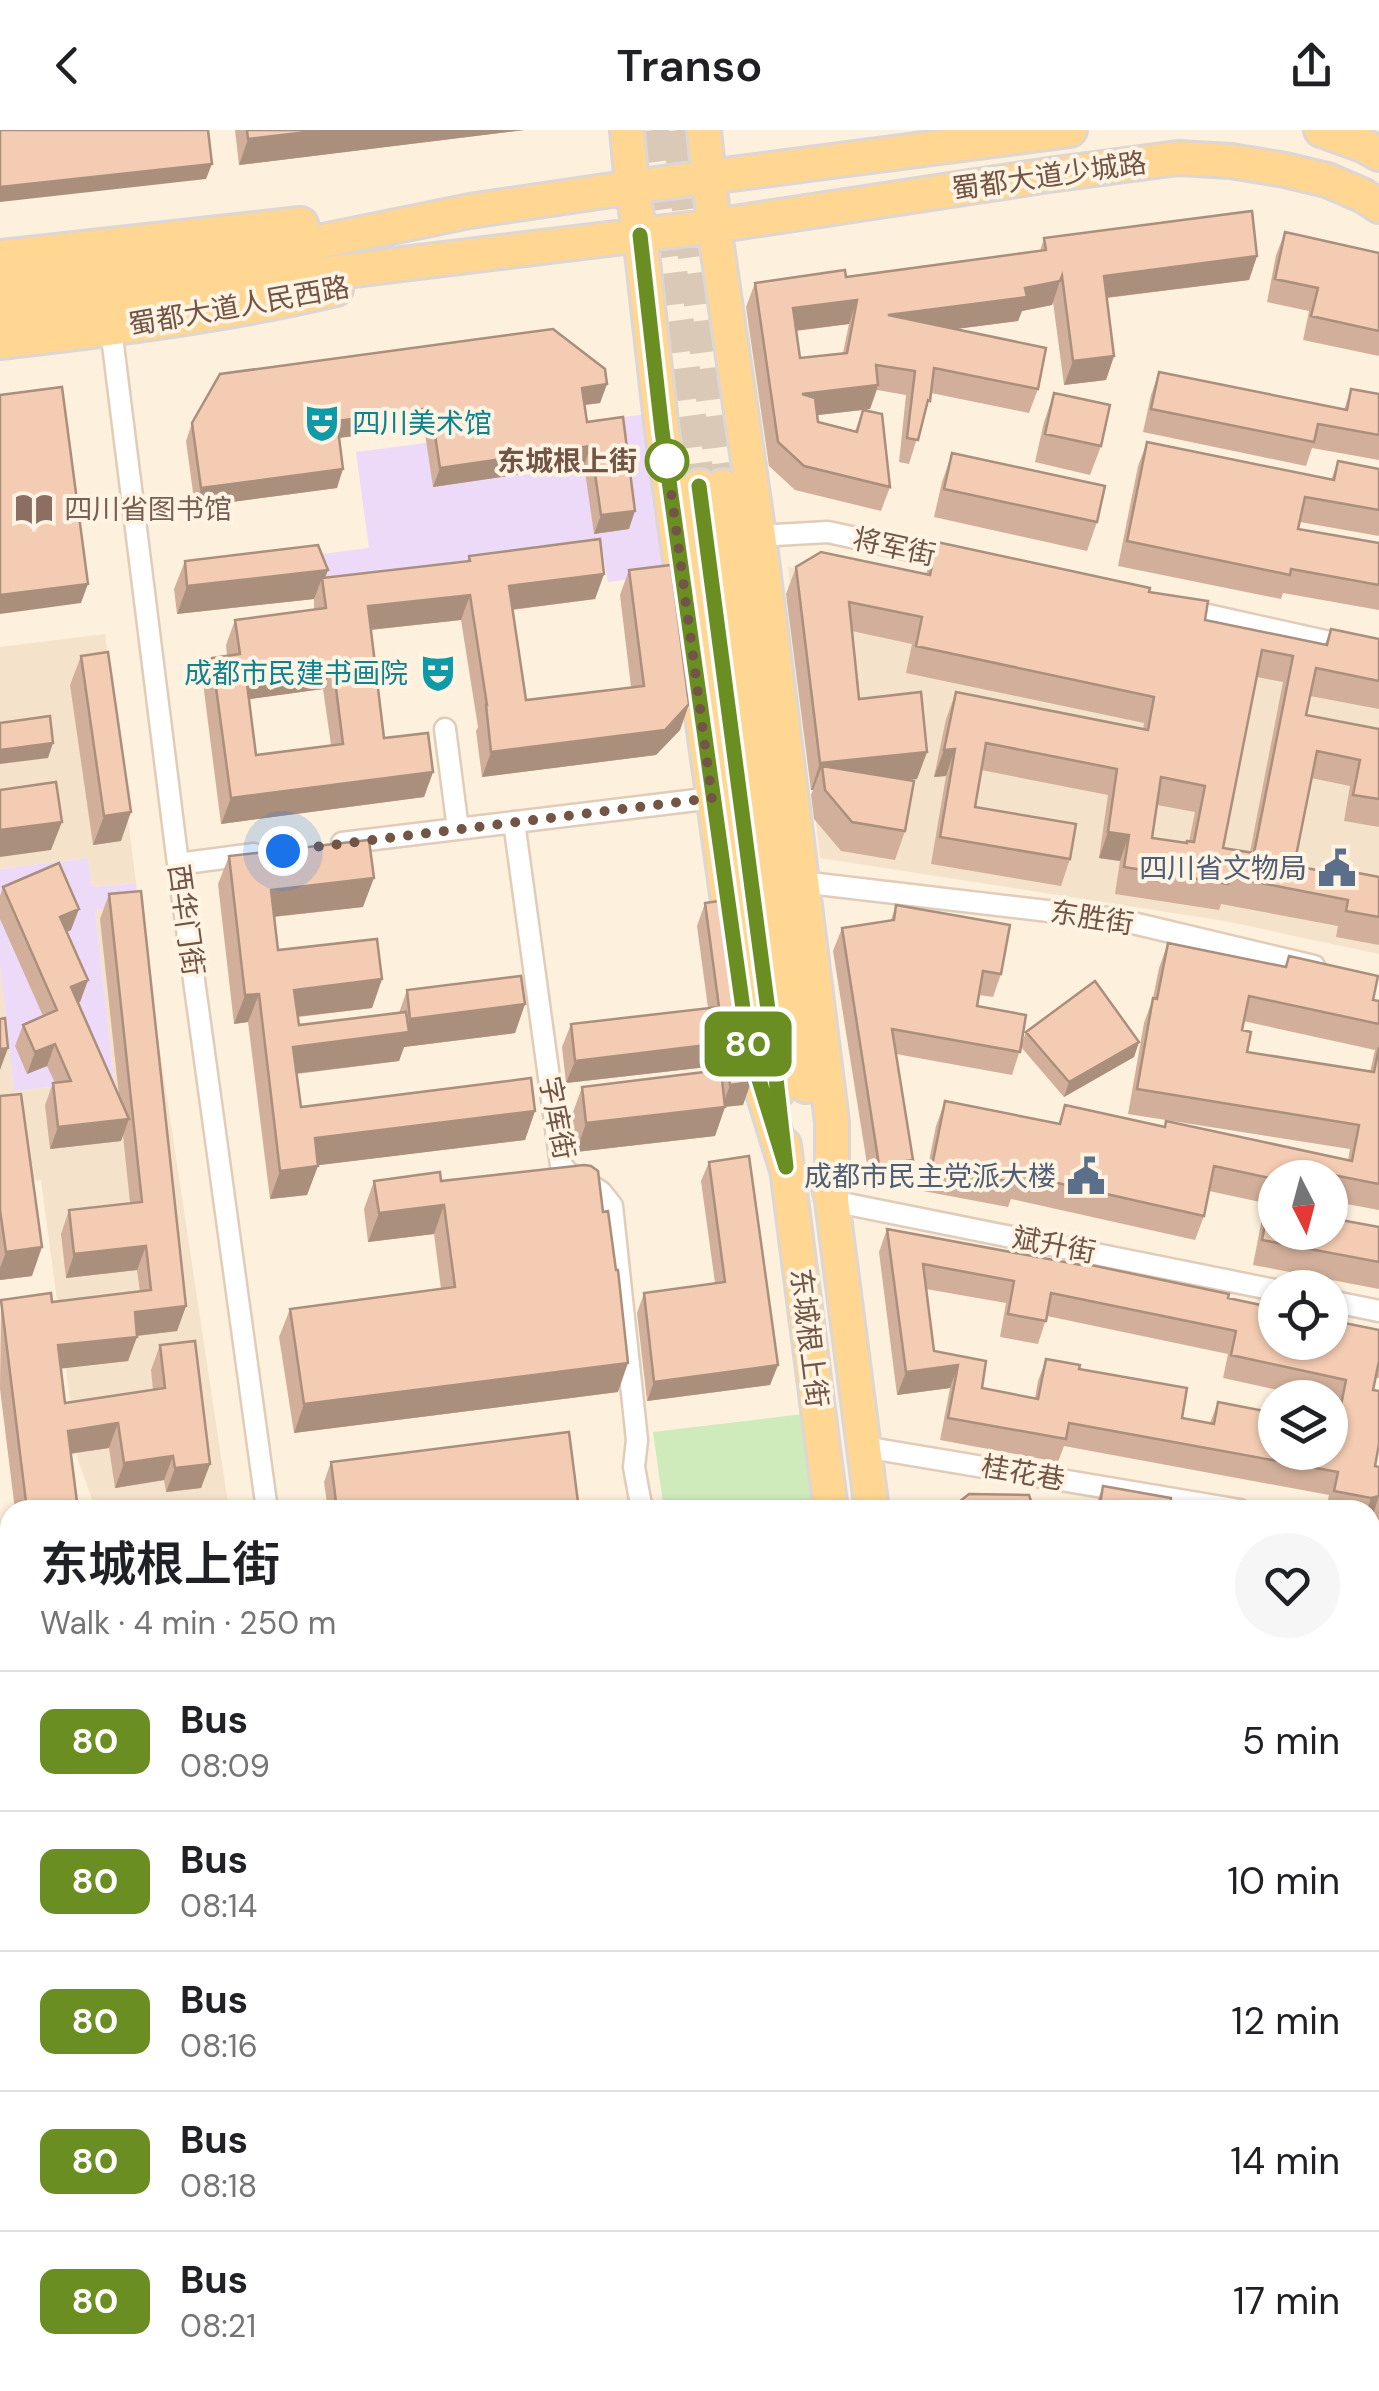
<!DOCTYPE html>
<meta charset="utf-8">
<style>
body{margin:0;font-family:"DM Sans","Noto Sans SC",sans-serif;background:#f6f6f6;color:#202124;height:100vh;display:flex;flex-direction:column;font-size:38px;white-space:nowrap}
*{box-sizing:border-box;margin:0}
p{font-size:32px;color:#757577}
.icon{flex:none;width:55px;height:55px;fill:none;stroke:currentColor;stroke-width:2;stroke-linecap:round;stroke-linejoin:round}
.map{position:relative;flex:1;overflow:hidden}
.details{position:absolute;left:0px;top:1370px;width:1380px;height:892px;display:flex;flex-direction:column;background:#fff;border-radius:30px 30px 0 0;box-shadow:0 2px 8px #0004}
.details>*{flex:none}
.badge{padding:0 20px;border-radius:15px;font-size:35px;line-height:65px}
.needle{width:65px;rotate:174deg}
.controls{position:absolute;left:1258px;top:1030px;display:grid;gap:20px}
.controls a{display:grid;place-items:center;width:90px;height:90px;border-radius:50%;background:#fff;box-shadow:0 2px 8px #0004;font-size:50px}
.you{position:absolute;width:50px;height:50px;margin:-25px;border:8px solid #fff;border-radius:50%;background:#1a73e8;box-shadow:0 0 0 15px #1a73e833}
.map>.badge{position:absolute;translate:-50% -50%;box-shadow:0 0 0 5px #fff}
.round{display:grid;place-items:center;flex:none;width:105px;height:105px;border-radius:52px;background:#f6f6f6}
.summary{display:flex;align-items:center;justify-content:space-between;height:170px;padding:0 40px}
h1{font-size:48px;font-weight:600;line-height:75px}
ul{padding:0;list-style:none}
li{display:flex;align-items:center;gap:30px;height:140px;padding:0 40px;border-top:2px solid #e0e0e0}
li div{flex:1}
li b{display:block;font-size:38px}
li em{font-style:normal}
li .badge{min-width:110px;font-weight:700;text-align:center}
header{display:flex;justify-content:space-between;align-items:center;height:130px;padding:0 40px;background:#fff;font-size:45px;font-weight:600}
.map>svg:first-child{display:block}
.residential{fill:#f5e2cb}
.education{fill:#eddaf9}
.green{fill:#cfebbc}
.water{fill:#b1dfe7;stroke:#97cfd9;stroke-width:2.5}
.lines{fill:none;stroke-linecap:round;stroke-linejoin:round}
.primary-tunnel{stroke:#dac9b7;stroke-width:32;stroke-dasharray:32 16;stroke-linecap:butt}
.street-casing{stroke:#e1ccb9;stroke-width:25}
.primary-casing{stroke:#ddd6d2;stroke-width:38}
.street{stroke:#fff;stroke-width:20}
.primary{stroke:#ffd692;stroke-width:32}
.wall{fill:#d2af9a;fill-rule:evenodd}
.shaded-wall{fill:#ab8f7d}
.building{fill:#f4ccb3;stroke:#ab8f7d;stroke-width:2.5;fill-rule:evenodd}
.line-casing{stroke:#fff;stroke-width:22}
.line{stroke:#6b8e23;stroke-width:15}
.walk{stroke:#735545;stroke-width:10;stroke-dasharray:0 18}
.stop-dot{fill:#fff;stroke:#6b8e23;stroke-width:5}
.labels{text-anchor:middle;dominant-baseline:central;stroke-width:8;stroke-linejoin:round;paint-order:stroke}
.street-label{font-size:28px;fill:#735545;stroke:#fff4e4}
.culture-label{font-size:28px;fill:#0d838f;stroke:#fff4e4;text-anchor:start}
.stop-label{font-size:28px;font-weight:bold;fill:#735545;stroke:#fff4e4;text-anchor:end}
.education-label{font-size:28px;fill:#785e54;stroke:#fff4e4;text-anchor:start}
.service-label{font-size:28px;fill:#4e5e75;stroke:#fff4e4;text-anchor:end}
</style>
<header><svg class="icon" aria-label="back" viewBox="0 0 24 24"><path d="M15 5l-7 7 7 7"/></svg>Transo<svg class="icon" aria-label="share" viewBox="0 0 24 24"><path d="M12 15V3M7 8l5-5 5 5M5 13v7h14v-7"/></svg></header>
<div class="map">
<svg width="1379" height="2261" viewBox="0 0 1379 2261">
<rect width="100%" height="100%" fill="#fdf0dd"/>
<path class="residential" d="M788,437L1184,505L1379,553V824L1225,791L820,728Z
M105,504L136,753L92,757L88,728L0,739V517Z
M138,775L229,1380H93L92,1369L78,1330L41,1050L0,1054V835L14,961L114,950L95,780Z"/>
<path class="education" d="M647,284L668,444L608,452L603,423L303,463L299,427L369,418L356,322Z
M88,728L92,757L136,753L138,775L95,780L114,950L14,961L0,835V739Z
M10,1803V2125L0,2126V1804Z"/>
<path class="green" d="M803,1284L815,1380H664L653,1302Z
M10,2125V2252H346L347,2261H0V2126Z"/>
<path class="water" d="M0,2200L10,2210V2252L20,2253L15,2261H0Z"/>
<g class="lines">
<path class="primary-tunnel" d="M653,0L699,356
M678,0L723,356"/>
<g class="street-casing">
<path id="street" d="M111,199L178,734L267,1380
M759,406L828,402L957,430
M1181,479L1379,523
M445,599L458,699
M514,692L561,1035L575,1050L586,1052L601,1062L612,1076L637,1310L634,1337L642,1380
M342,713L713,668
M178,734L254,724
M801,752L1116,789L1314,836
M832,1071L1275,1160
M1330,1171L1379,1181
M864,1317L1240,1380
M1370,2111L1379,2112
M382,2252L383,2261
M802,2252L803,2261"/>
</g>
<g class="primary-casing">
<path id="primary" d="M627,0L632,57L640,105L662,301L748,914L786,1037
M704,0L714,96L759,406L821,904L832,992V1071
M1321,0L1365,16L1379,24
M0,127L301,94
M0,154L293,117L470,81L632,57L1070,0
M0,183L714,96L1049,45L1178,28L1231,31L1285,40L1327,50L1364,66L1379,76
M0,212C113,199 226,185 336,159
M699,356L778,961
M723,356L806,956
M784,1015L831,1380
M828,1053L832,1071L872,1380
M948,2252L949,2261
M988,2252L989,2261"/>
</g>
<use href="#street" class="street"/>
<use href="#primary" class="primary"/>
</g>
<path class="wall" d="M235,0H524L239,35Z
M1285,102L1379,123V226L1303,210L1309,181L1267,172L1276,125Z
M1044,108L1257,126L1249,150L1107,168L1114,226L1106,250L1064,255L1053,172L1052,175L1022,181L1018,191L955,199L1038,259L1029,283L931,263L909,334L899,332L906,265L877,260L870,279L864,280L890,357L881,381L795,360L769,336L746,177L755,153L846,147L1040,121ZM849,194L843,223L800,228L796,201ZM863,280L855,301L818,292L817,285Z
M1159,242L1344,280L1351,259L1379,264V330L1312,318L1306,336L1143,302L1151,265Z
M607,254L600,273L585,275L587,292L629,399L594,404L584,335L433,357L424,297L339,308L337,358L195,377L186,311L192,293Z
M1054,263L1101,316L1090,345L1035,332L1044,292Z
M1147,312L1331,350L1338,331L1379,339V406L1300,392L1298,399L1379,413V480L1283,463L1281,469L1118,436L1138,336Z
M952,323L1097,392L1087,421L934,387L942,352Z
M937,412L1149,462L1205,490L1325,514L1331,499L1379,509V579L1310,566L1306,585L1379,599V697L1344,691L1350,656L1311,648L1294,736L1352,746L1379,747V815L1336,807L1338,796L1221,774L1219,780L1115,764L1120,731L1099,728L1108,665L981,640L975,677L1070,729L1061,756L931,734L946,646L934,647L946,589L956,562L1143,599L1144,593L906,543L912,514L852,501L859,569L927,622L917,649L905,650V701L895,730L841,721L814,689L811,665L813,660H811L786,464L796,437L926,444ZM1257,547L1283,552L1250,722L1223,718ZM1157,675L1195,682L1189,712L1187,713L1152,708Z
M469,426L604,444L595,469L512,480L526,570L631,557L620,465L629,440L689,574L680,600L656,625L482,647L476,601L478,597L461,490L371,500L384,608L433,642L424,667L221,694L203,553L212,528L227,526L226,515L235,490L314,480V469L177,484L174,459L185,431L328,440L325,448L467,431ZM323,559L331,615L256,625L249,569Z
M81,526L121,711L93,715L70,555Z
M229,726L363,777L274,787L278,820L382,849L372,878L298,887L299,895L399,883L407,860L525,874L515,903L404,917L399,931L297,944L301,977L535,981L525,1010L318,1035L307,1065L270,1069L248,892L234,894L218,754Z
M3,757L71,800L67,802L88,850L80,872L78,873L119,966L100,789L109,764L186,1176L177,1201L137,1206L128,1231L60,1238L65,1273L153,1260L151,1240L160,1215L210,1334L201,1358L166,1362L164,1350L115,1358L109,1318L71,1324L78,1380H15L0,1259L1,1170L52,1172L140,1162L137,1140L66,1148L61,1104L69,1080L130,1073L123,1005L121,1011L50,1019L45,975L53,953H55L47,936L27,944L15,916L23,895L43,886L0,789V766Z
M705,773L751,952L743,975L725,977L715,1006L576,1022L572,985L582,957L717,941L716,936L566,953L562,917L571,894L708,878L697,796Z
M896,775L1001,844L993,867L979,865L977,876L1021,915L1026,902L1139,912L1134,927L1064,967L1021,917L1012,945L896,924L913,1030L904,1053L871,1059L833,821L842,798L891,790Z
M1168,813L1285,836L1289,826L1373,870L1379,871V1080L1330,1071V1048H1275V1102L1379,1097V1159L1253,1135L1265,1073L1209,1061L1204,1086L1195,1110L1011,1069L1008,1077L923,1061L936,996L945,971L1058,994L1065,975L1164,997L1166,991L1348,1030L1350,1019L1128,984L1144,893L1153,868L1159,838ZM1243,891L1375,920L1370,942L1247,922L1242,900Z
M0,966L32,1146L0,1150Z
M709,1032L778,1235L770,1255L647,1271L637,1183L644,1163L715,1153L701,1051Z
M374,1051H441L618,1262L294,1303L279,1207L290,1179L441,1159L434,1104L368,1112L364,1079Z
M887,1099L1379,1200V1248H1375L1373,1260L1378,1318L1375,1336L1379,1337V1390L1370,1389V1380H1326L1329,1365L1064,1316L1058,1332L940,1310L950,1258L897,1265L879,1122ZM926,1159L1006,1173L1000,1207L1038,1214L1047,1186L1228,1224L1223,1248L1314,1268H1330V1271L1338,1273L1333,1294L1218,1272L1210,1293L1182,1288L1079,1239L1046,1229L1038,1251L1035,1268L982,1258L934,1221Z
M331,1332L579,1380H328L324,1352Z
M1103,1356L1169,1380H1094Z
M1377,1393H1379V1490L1370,1488V1404H1373Z
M1370,1502L1379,1504V1595L1370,1593Z
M1370,1611L1379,1613V1819L1370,1817Z
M1370,1847L1379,1849V1914L1370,1912Z
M1370,1923L1379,1925V1980L1370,1978Z
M1370,2007L1379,2009V2072L1370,2070Z
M1379,2233V2261H1373Z
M438,2252H731L728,2261H436Z
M1036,2252H1074L1075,2261H1037Z
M1091,2252H1247L1245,2261H1110Z"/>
<path class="shaded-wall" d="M324,0H524L239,35L248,9Z
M212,34L206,49L0,72V57Z
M1257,126L1249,150L1095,169L1104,146Z
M1060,151L1052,175L1022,181L1018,191L879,209L888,185Z
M857,170L849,194L784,202L793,178Z
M1114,226L1106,250L1064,255L1073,231Z
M607,254L600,273L575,276L582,258Z
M878,255L870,279L793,288L802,264Z
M431,278L424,297L330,309L337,291Z
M591,316L584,335L433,357L440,338Z
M343,339L337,358L195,377L201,358Z
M635,381L629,399L594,404L601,385Z
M328,440L323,453L322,448L314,469L177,484L187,456Z
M604,444L595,469L500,481L509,456Z
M88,454L81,473L0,484V465Z
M470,465L461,490L358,501L368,476Z
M333,534L323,559L236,571L246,546Z
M689,574L680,600L656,625L482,647L491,622Z
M53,613L48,628L0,634V620Z
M955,619L946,646L934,647L944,620Z
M927,622L917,649L825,658L822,636L813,660H811L820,633Z
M433,642L424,667L221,694L231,668Z
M131,682L121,711L93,715L104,686Z
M62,692L51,720L0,727V700Z
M1108,702L1129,705L1120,731L1099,728Z
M374,748L363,777L260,788L271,760Z
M79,779L71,800L52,809L60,787Z
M382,849L372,878L284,888L294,860Z
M88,850L80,872L63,879L71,857Z
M259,864L248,892L234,894L245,865Z
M525,874L515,903L404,917L399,931L283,945L293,917L405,903L410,889Z
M1139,912L1134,927L1064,967L1069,952Z
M724,913L716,936L566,953L575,931Z
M55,914L47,936L27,944L35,922Z
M8,918L0,940V919Z
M751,952L743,975L722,977L730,955Z
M725,977L715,1006L576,1022L586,993Z
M535,981L525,1010L304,1037L315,1008Z
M129,989L121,1011L50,1019L58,997Z
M913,1030L904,1053L871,1059L879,1035Z
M318,1036L307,1065L270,1069L280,1041Z
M444,1075L434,1104L368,1112L379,1083Z
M146,1116L137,1140L66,1148L74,1124Z
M42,1117L32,1146L0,1150V1138L6,1122Z
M186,1176L177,1201L126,1207L135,1182Z
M137,1207L128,1231L49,1240L58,1215Z
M628,1233L618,1262L294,1303L304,1274Z
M778,1235L770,1255L647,1271L654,1252Z
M958,1235L950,1258L897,1265L906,1242Z
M118,1293L109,1318L59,1325L68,1301Z
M173,1326L164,1350L115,1358L124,1333Z
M210,1334L201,1358L166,1362L175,1338Z
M1379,1366L1372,1388L1370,1389V1380H1367L1371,1368Z
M10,1751V1770L0,1771V1752Z
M10,2015V2029L0,2031V2017Z"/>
<path class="building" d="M0,0H208L212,34L0,57Z
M247,0H324L248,9Z
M1252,81L1257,126L1104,146L1114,226L1073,231L1062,146L1060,151L1025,158L1027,167L888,185L1046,218L1038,259L934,238L930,271L928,270L918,310L907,308L915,241L876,235L878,255L802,264L815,268L818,292L857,302L863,280L882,284L890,357L804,336L778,312L755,153L845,140L846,147L1046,120L1044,108ZM857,170L847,223L800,228L793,178Z
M1285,102L1379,123V201L1311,186L1318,158L1275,149Z
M553,199L605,239L607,254L582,258L587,292L623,287L635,381L601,385L591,316L440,338L431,278L337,291L343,339L201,358L192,293L220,244Z
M1159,242L1347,280L1351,259L1379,264V305L1318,294L1314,312L1151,279Z
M62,257L88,454L0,465V265Z
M1054,263L1110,275L1101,316L1045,304Z
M1147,312L1334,350L1338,331L1379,339V380L1305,367L1298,399L1379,413V455L1291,439L1290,445L1127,411Z
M952,323L1105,356L1097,392L944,359Z
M600,409L604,444L509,456L526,570L644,556L629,440L671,435L689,574L665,600L491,622L486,575H487L470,465L368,476L384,608L428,603L433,642L231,668L212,528L240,524L235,490L326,478L322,448L470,431L469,426ZM333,534L343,614L256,625L246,546Z
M937,412L1150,458L1149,462L1208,471L1205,490L1327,515L1331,499L1379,509V551L1316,538L1306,585L1379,599V669L1353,665L1360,630L1317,621L1294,736L1352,746L1353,742L1379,747V787L1346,781L1348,770L1230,747L1228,754L1124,737L1129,705L1108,702L1117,639L986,613L975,677L1076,694L1070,729L940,707L955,619L944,620L956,562L1148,600L1154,567L916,516L922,487L849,472L859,569L921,562L927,622L820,633L796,437L821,422L930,445ZM1262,520L1293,526L1254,723L1223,718ZM1161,647L1205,656L1194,712L1187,711V713L1152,708Z
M318,415L328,440L187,456L185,431Z
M108,522L131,682L104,686L81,526Z
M50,586L53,613L0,620V593Z
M822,636L914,651L905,701L852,692L825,660Z
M56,652L62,692L0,700V660Z
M369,710L374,748L271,760L278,820L377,809L382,849L294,860L299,895L406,882L409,902L293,917L301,977L531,948L535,981L315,1008L318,1036L280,1041L259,864L245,865L229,726Z
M59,733L79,779L60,787L88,850L71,857L129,989L58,997L53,953L71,951L55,914L35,922L23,895L57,880L3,757Z
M141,761L186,1176L135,1182L137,1207L58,1215L65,1273L165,1258L160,1215L195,1211L210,1334L175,1338L173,1326L124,1333L118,1293L68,1301L78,1380H27L1,1170L51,1163L52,1172L151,1160L146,1116L74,1124L69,1080L142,1072L109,764Z
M719,771L737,894L749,934L751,952L730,955L724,913L575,931L571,894L719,877L705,773Z
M896,775L1010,795L1001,844L983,841L977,876L1026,885L1020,922L892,899L913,1030L879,1035L842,798L894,790Z
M1168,813L1286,837L1289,826L1378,846L1373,870L1379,871V894L1249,866L1242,900L1251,902L1247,922L1374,942L1379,917V1054L1323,1043L1322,1048H1275V1102H1330V1088L1379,1097V1132L1262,1110L1274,1049L1214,1036L1204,1086L1018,1044L1017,1053L932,1036L945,971L1060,994L1065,975L1165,997L1166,991L1352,1031L1359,995L1137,959L1153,868L1157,869Z
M521,846L525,874L410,889L407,860Z
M1095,851L1139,912L1069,952L1026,902Z
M5,888L8,918L0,919V889Z
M721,940L725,977L586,993L582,957Z
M21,964L42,1117L6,1122L0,1080V966Z
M749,1026L778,1235L654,1252L644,1163L725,1152L709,1032Z
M584,1035L591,1036L598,1041L603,1082L608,1081L616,1140H618L628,1233L304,1274L290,1179L455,1157L444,1075L379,1083L374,1051L440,1042L441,1051Z
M887,1099L1086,1136V1134L1229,1164L1228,1168L1275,1178V1212H1330V1190L1379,1200V1231L1373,1260L1379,1261V1314L1375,1336L1379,1337V1366L1371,1368L1334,1361L1338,1342L1069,1293L1066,1309L948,1288L958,1235L906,1242ZM923,1134L1014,1151L1008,1184L1046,1191L1051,1163L1236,1201L1231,1225L1346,1250L1337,1295L1330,1294V1322H1275V1283L1218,1272L1214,1294L1182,1288L1187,1258L1079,1239L1080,1235L1046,1229L1038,1269L982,1258L986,1231L934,1221Z
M569,1302L579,1380H337L331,1332Z
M1103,1356L1171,1368L1169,1380H1099Z
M969,1364L1029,1365L1034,1380H949Z
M226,1376V1380H187Z
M1377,1393H1379V1466L1370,1464V1403L1375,1404Z
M1370,1502L1379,1504V1566L1370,1564Z
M1370,1611L1379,1613V1790L1370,1788Z
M10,1654V1751L0,1752V1655Z
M1370,1847L1379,1849V1883L1370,1881Z
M1370,1923L1379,1925V1949L1370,1946Z
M7,1952L10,1973V2015L0,2017V1953Z
M1370,2007L1379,2009V2041L1373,2040L1376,2026L1370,2025Z
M442,2252H731L728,2260L726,2261H443Z
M828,2252H911L912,2261H829Z
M1048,2252H1074L1075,2261H1049Z
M1137,2252H1247L1245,2261H1138Z"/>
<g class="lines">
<g class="line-casing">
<path id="line" d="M640,105L662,301L748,914L786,1037L770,895L699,356"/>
</g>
<use href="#line" class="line"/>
<path class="walk" d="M283,721L712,668L667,331"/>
</g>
<defs>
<g id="theatre-bare" transform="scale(3)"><path d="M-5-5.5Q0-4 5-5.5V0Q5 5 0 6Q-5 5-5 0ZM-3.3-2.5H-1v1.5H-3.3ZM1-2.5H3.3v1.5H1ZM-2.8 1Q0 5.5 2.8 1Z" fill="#0f9aa8" stroke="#fff4e4" stroke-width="2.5" paint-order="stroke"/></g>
<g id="library-bare" transform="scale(3)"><path d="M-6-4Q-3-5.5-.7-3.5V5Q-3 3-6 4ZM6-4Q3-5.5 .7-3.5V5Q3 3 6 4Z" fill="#8d6e63" stroke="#fff4e4" stroke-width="2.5" paint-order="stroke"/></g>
<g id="civic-bare" transform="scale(3)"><path d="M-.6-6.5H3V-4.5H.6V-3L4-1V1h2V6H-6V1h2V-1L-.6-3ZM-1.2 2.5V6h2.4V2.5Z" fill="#5c6f8a" stroke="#fff4e4" stroke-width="2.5" paint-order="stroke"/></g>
</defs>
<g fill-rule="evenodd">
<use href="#theatre-bare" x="322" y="293"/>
<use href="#library-bare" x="34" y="379"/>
<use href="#theatre-bare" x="438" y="543"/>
<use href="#civic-bare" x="1337" y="738"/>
<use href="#civic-bare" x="1086" y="1046"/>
</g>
<circle class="stop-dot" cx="667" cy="331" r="20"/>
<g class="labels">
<g class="street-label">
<text transform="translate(1049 46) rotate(-8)">蜀都大道少城路</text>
<text transform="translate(239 176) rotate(-10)">蜀都大道人民西路</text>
<text transform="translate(894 417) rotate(12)">将军街</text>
<text transform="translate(1092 788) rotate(9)">东胜街</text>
<text transform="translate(186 790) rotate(82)">西华门街</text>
<text transform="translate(557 988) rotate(79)">字库街</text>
<text transform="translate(1054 1115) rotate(11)">斌升街</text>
<text transform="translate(809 1208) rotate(83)">东城根上街</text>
<text transform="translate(1023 1343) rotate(10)">桂花巷</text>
</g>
<g class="culture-label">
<text x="352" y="293">四川美术馆</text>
<text x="408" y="543" text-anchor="end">成都市民建书画院</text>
</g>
<g class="stop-label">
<text x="637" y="331">东城根上街</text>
</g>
<g class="education-label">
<text x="64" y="379">四川省图书馆</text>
</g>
<g class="service-label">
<text x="1307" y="738">四川省文物局</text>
<text x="1056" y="1046">成都市民主党派大楼</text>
</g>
</g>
</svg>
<div class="controls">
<a><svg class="needle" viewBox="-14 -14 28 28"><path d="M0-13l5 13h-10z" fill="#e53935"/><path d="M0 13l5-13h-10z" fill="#757577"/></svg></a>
<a><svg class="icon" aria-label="locate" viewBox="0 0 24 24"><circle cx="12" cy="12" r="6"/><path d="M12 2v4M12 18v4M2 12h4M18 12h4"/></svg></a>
<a><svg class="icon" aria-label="layers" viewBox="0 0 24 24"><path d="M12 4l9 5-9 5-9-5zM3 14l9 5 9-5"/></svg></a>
</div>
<div class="you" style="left:283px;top:721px"></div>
<b class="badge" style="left:748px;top:914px;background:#6b8e23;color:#fff">80</b>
<section class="details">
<div class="summary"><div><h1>东城根上街</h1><p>Walk · 4 min · 250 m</p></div><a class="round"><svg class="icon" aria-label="heart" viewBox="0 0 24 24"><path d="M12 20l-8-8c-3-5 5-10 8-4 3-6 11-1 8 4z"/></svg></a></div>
<ul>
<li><span class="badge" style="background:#6b8e23;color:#fff">80</span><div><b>Bus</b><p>08:09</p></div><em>5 min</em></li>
<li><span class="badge" style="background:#6b8e23;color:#fff">80</span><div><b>Bus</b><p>08:14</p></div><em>10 min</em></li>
<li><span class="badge" style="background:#6b8e23;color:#fff">80</span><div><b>Bus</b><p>08:16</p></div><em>12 min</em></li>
<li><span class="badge" style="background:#6b8e23;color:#fff">80</span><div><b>Bus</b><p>08:18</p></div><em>14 min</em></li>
<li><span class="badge" style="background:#6b8e23;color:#fff">80</span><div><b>Bus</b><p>08:21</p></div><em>17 min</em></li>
</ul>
</section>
</div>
